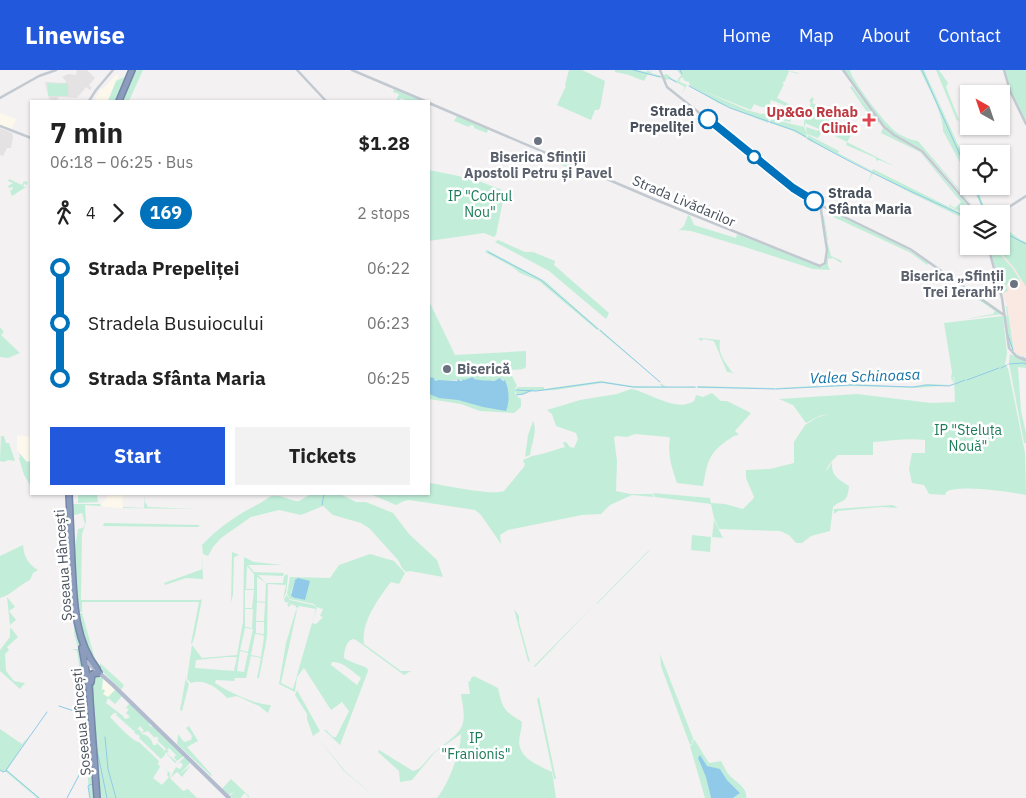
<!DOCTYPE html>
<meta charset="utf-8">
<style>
body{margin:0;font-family:"IBM Plex Sans",sans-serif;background:#f2f2f2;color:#222;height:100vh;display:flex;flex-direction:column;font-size:19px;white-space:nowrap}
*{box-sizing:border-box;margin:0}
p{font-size:16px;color:#767676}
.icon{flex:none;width:28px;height:28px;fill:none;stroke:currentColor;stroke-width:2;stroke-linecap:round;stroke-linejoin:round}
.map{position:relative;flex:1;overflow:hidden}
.drawer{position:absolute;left:30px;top:30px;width:400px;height:395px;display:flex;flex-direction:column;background:#fff;border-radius:0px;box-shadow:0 1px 4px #0004}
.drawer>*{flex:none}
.badge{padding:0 10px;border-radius:16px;font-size:18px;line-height:32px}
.needle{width:32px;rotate:320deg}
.buttons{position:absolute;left:960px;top:15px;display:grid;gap:10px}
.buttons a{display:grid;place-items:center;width:50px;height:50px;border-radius:0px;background:#fff;box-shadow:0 1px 4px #0004;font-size:25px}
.map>.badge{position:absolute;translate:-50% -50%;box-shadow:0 0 0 2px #fff}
.legs{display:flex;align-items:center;gap:8px;height:55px;padding:0 20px;font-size:16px}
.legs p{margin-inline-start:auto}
.overview{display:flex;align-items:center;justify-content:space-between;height:85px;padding:0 20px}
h1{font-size:28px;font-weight:700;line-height:38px}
.primary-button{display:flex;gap:10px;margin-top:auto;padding:10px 20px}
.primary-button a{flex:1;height:58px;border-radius:0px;background:#2258dc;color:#fff;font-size:20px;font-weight:700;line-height:58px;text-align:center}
.primary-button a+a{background:#f2f2f2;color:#222}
ul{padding:0 20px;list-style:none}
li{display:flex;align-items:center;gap:18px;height:55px;font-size:19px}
li i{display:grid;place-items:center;width:8px;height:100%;margin:0 6px;background:currentColor}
li i::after{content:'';width:12px;height:12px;margin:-6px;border:4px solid;border-radius:50%;background:#fff}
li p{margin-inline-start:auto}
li:first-child i{background:linear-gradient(#0000 50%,currentColor 0)}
li:last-child i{background:linear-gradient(currentColor 50%,#0000 0)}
header{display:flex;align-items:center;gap:30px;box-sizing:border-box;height:70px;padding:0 25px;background:#2258dc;color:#fff}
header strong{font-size:24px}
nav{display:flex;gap:28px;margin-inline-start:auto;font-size:18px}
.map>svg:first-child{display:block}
.commercial{fill:#fcf9ec}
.education{fill:#e4e2e2}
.medical{fill:#fae9e3}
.green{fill:#c2eed9;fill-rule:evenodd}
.water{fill:#91cae8}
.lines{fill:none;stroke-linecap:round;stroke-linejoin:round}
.stream{stroke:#91cae8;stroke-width:1}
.highway-casing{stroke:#7687a8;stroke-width:8}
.minor{stroke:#c2c9d1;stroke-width:2.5}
.major{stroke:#b2bcce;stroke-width:4}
.highway{stroke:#8b9cbd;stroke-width:5}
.line-1-casing{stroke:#fff;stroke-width:11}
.line-1{stroke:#0072bc;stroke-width:8}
.stop-1-dot{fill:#fff;stroke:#0072bc;stroke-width:2.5}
.health-dot{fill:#e0444e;stroke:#fff;stroke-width:2}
.worship-dot{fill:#6b7280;stroke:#fff;stroke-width:2}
.labels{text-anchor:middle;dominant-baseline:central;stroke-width:5;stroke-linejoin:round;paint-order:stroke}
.stop-label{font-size:14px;font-weight:bold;fill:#49515d;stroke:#fff;text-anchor:end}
.health-label{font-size:14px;font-weight:bold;fill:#be3a42;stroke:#fff;text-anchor:end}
.worship-label{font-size:14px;font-weight:bold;fill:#5b616d;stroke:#fff}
.park-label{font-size:14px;fill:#1c7c5a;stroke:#fff}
.street-label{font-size:14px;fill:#49515d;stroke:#fff}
.water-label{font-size:15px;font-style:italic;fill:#1372a6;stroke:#fff}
</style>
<header>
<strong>Linewise</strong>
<nav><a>Home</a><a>Map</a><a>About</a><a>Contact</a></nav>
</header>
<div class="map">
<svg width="1026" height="728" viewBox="0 0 1026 728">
<rect width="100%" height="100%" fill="#f3f1f1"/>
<path class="commercial" d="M117,4L119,5L107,31H94L101,18L103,19Z
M0,43L16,49L12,59L0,55Z
M859,49H860L857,57L861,59L857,67L851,65L850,62Z
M17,365L31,367V390L27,392L17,380Z
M109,424H122L123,438L103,437L101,435Z
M69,479V511L72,535H67L66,518L64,513V500H65L64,485L68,483Z
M103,608L115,620L108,628L101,622Z"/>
<path class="education" d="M77,0H87L95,8L89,15L92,18L90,20L86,17L77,28L59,27L57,31L49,29L45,12L65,13L66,11L62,7L68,4L76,5Z
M0,58L12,63L13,67L11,78H7L3,86L0,85Z"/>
<path class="medical" d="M989,176H1026V289L1014,282L1007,236Z"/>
<path class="green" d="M135,0H143L129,31H122Z
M569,0H582L605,11L600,38L598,40H595L591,50L557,35L566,16L565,15Z
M615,0H638L646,2L648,0L650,2L652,0L651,3L661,6L662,8L648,4L644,11L629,5L615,2Z
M677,0H787L798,3V4L789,1L785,11L782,13L784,14L777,28L804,42L805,53L806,37L809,38L811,33L809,31L812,27L814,29L812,33L821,37L820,40L829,43L828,46L835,49L836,47L840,49L838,56L850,61L851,65L847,72L894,96L879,90L876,91V88L846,75L847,72L823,60L818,68L807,64L806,57L818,61L819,59L805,53V57L804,56V50L793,45L790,52L784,51L787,45L784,43L786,36L771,30L769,37H761L754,34L751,40L701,20L747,40L761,44L769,43L768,53L718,33L690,16L689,12L685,11L682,7L679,10L681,12L677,11L687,15L681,25L685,17L670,9L665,10L663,5L667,4L669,6V5L671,8L677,11L681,5Z
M844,0H850C852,11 886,55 896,62C902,66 910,70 918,71L975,138L983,143L984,142L972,116H976L987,144L982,143L973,136L923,80L896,65L886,58Z
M920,0H924L969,99V109L943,61C944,45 927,15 920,0Z
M936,0H939L948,13L946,17L959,50L957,51Z
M1004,0H1026V53L1011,21Z
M125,7L115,31H108L116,11Z
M48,13L68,14V26H48Z
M852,16L879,52L877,54H875L850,17Z
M394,19L422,31H408L401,28L399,31H396L399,24L393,22Z
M457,46L488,59L487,63L474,58V56L470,55L469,57L454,51Z
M771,49L804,57L807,64L806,68L791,60L770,53Z
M883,58L890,64L920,81L975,144H971L969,141L966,144L969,146L949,136L951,134V136L955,138L961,132L920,82L881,63Z
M808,65L839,81L838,83L872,101L873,99L969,147V151L911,123L873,103L867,114L872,102L808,70L807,69Z
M548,84L585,100L583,104L575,101L576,99L567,95L566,97L553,91V90L547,87Z
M429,100L473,109L505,121L496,165L494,167L484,163L429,171Z
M9,109L22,115L24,111L28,112L26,116L25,113L23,116L27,118L26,117L12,126L10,121L13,119L12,117L9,118L8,116L13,113L8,111Z
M828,140L904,177L928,193L927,195L911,183L827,144Z
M688,145L690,146L694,155L736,168L737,164L822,197C833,188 825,159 823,146H824L828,170H827L831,186L842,191L841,193L833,188L828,189V196L830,200L813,199L748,178L691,161L680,160L676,163L684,156Z
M1001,157L1008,163L1009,161L1019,169L1026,172V217L1015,199L995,176H1001Z
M498,170L525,182H533L555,191L554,195L609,243L606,249L549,201L495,172Z
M989,176H993L1013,199L1020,210L1018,214L1014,209L1006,215L1008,221L1003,223L1004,228Z
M487,180L545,211L599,259L597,260L539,211L520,203L511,196L485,182Z
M962,217L1002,244L965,249L993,244L995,241L961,218Z
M429,231L455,285L526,281V297L523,299L452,305L512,301V306L517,316L515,319V321L518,317H544V319L601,311L633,316L662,317L660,314H662L666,317H696V318H638L602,313L555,320L532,321L523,325H517L515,321V325L521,329V337L514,343L480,341L461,334L429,329V324C439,327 449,328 460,330C475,334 490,338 506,340L508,329L506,312L500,308C493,313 482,311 474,309L473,308L460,311L458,310L435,311L432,307L429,311Z
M1007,236L1014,282L1026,290C1005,282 1007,264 1005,245L1007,246L1006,237H1005Z
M1003,246L1007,283L1005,295L1008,298L1025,383L1026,425C1009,422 960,414 946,422L945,425L929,424L924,415L912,413L909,399L912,383H925V370C907,368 890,371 873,372V385H838C832,391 828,394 826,402L832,392C831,406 838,409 849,416C847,435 843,428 833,437L830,461L811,466L802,473H796L789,465L780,461L719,459L714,448L711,434L655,427L653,423L710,428L711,433L725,434L743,439L753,429L754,427L746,408V400L770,399L794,393V372L805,355L818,347L830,344L819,346L806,353L793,335L779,329L857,324L931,333L955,332L954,307H953L954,314L951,308L952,302L944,253Z
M0,257L4,262L1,265L20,283L8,288L0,287Z
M600,260L661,313L599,261Z
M700,268L720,270C718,285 724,290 732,302L735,303L727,302L714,271L703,269L702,271L698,269Z
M1010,284L1026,292V298L1018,297L1021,341L1026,363V373H1024L1009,293Z
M852,314L912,317L926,314L954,315L915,318L851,316L776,319V318Z
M697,316L774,318L775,319L697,318Z
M631,319C649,322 676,343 694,331V332L696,325L703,327L712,323L721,331H727L751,343L735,361L739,365C733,365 730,369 725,372C707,385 707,396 703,416L677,413C672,398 667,384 670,368L668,367L635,364L627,367L616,366L614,368L617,391L616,421L630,424H652L654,427L632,425L610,435L601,444L582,445L508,460L500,465L501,474L481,445L475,440L409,430L404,431L396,435L370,424H429V413C445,415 491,426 504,421L523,398L525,395L523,390L532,386L542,384L565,377L563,372H566L570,377L574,378L578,369L576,363L556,356L552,344L547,340L580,330L617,324Z
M533,351C538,360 531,375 530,385L525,387L528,365Z
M1,364V366H4L6,373H9L15,391L8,390L4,392L0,391Z
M19,383L27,392L31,391V417L24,405L19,388L20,387Z
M78,424H97L98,432L78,433Z
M145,424V432L148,437L196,439L123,438V437L144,438Z
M311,424H340L356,432H366L393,443L409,464L437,490L443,507L410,501L406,502L402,498L398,490L369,458L361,453L333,445L323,436L301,445L279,440L251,447L221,468L213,477L208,486L203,484L202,475C220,456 239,444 262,432C266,430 268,427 272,426C281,424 290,431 299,431Z
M73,434H100L101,436L85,435L86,452L82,464L81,530H200L202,529L195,565L192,574L191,573L199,532H82V542H78L74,483L78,459L83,458L85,454L82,443L75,445L73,444Z
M893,435L898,438L881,437L838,441L834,444V439Z
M714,450L723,468L712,467Z
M104,453L200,455L198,457H187L103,456Z
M692,465L711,467L710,482L691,480Z
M23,475C24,487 28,494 38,500L33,503L30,510C19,515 11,525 0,528V486Z
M650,480L597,534H596L648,481Z
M230,481L239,485L234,487L233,525L231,532L232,482Z
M370,484L394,491L405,503L399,514L391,512C378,529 361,552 364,574L401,601H411L404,605L356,570L353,569C346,571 344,581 344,588C351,593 360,594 367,598L368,601L340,675L324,660H326L333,667H336L349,641L342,632L331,640L304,598L297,607L295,622L279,614L286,573L296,540H297L281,613L293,619L316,539L299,536L297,539L296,536L291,534L289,537L287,535L289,533L285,532L284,529L287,525L290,530L313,535L317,538L312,553L316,554L323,547L320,546L323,539L316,537L314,534L290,529L287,524L290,507L330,508L339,495ZM295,510L309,512L305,530L295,528L291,523ZM332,592C343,591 353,602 361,608L357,615L331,595Z
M202,485L203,509L186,508L165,515L164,513L203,499Z
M244,487L254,492L283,495H248L254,502L284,503L283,506L258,505L266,513H283L284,506L287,504L288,506L286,523L283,529L286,515L268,514L267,567L259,608H257L261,588L251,586L246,608H235L234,611L216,610L215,613C229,622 255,635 271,635L268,643L259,636L237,626L227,628C218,618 204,608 191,613L187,609L192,575L202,588L237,585L243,552ZM247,496L254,504V519H246ZM257,507L266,513L265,532L257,531ZM245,520H254L252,538H245ZM257,532L265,533L264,551H256ZM245,539H253L252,558L245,557ZM256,552H264V564L256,563ZM245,558L253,559L248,582L240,580ZM255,564L263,565L264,567L261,587L251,585ZM240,581L248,583L244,602L237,601ZM227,587H237L234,601L195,598L196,590Z
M7,527L15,537L9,541L16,550L10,555Z
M595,534L535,597L534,596Z
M514,539L519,546V552L530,592L528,591Z
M78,543H82L95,589L100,596V593L124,615L121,620L91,590L84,568Z
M74,552C90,610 90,669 96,728H89L87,689L67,728L85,692L88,646L62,637L86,644L77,581L72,579H78L74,563Z
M10,557L18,567L7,577L9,580L5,584L6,601L14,611L25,613L20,619L0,601V580L10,567Z
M660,584L693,668L692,674L690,675L661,596Z
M96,603L103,608L102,620L104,619L105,621L103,624L108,627L115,620L126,630L122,626L115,634L108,628L106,633L123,646L124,644L123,647L126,649L130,647L126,643L129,639L127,638L125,639L130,633L149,652L150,656L155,657L184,686L177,691L173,686L174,687L176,685L169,678L167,680L169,682L166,683L177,692L175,693L165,682V685L161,689L139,668L140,666L134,663L135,661H134L116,645L117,643H114L110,647C117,654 132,671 139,672L159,691L158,694L160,697L153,708L162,715L169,707L167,705L168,702L162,697L170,703V708L176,697L180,699L183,695L180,692L177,694L185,687L190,693L180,704L191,695L182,707L177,702L170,708L183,721L188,719L197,728H99L92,608ZM140,656L144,661L141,662L142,663L148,661L155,668L156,666L159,669L157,670L166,679L163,682L164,680L157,673L156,675H153C152,669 148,665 142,664L139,659L137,660Z
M474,606L498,618C503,639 503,640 522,652C522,659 519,665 519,672C520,689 538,695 552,702L556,728H437C448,715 461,681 461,664L435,682L412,710L400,712L399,701L378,682L379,680L413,701C420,700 423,694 428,689C437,677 456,669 462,656C466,645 462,634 461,624H470L468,611L470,612L471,608Z
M186,607V610L189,614L182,641L180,640Z
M297,620L320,661L313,666L307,649V644L295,625Z
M539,627L556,709H554L537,629Z
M189,656L198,671L187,677L212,705L211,706L177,674L178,664L184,672L191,670L192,666L186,658Z
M0,659L22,674L30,665L7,700L40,728H37L6,702L0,701Z
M316,666L345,701L376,728L344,701Z
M694,669L709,693L721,691C724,696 726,702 730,706C736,712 748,718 746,728H733L740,723L727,710L720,699L708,714L711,728H705L690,676L692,675Z
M231,709L249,726V728L245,723L241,727L242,728H232L230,726L234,721L229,725L222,719Z"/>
<path class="water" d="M431,307L434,308L435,311L439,310L457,311L458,309L460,311H462L463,309L464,310L473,307L474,309C482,311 487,310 494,311L500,308L503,311L505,310C509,319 510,332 506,341L483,337L458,330L439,328L429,324V311Z
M298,508L310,511L305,530L295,528L291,526L295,510Z
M700,685L707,696L720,699L727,710L740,723L733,728H711L706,707L698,688Z"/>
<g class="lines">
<path class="stream" d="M633,0L660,7
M680,0L682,4
M922,0L969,105
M669,8L676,12
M689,16L730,38L796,61L806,67
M807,68C859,98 914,123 969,148
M974,116L985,142
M1001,159L1003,162L1026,174
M488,182L541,210L598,259
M600,260L660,312
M1008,265L1013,280
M1022,287L1026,289
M1009,294L1023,293L1026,294
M1001,298L1007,295
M967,310L999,298
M955,314L965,310
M698,317L775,319
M776,319L852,315L913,317L927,315L949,316L954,314
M516,320L536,321L601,312L633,317H695
M516,325L523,324L532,320
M322,435L324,424
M72,545L73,550
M79,545L84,567
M74,552L80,576
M93,612L94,658
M59,636L89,646
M105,667L108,699L116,728
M96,675L107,728
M0,700L3,702L6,701
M84,702L92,701
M39,728L6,700L47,642
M67,728L86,692L89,650
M90,728L88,716L89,715L93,714"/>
<g class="highway-casing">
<path id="highway" d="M119,31L132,0
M69,424C70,447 71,470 72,493C74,529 74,569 97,599
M82,578L89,617L97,728
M91,612L92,604L99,603"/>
</g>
<path class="minor" d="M297,0L326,31
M352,0L425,31
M660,0L667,17L793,118L822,136L910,179L1004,245
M843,0L884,57L894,65L922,81L977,144
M1004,0L1010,21L1026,54
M0,28L39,6L56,0
M89,31L96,20L113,0
M429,33L656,130L820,196L825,193L827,180L821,140L822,136
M0,56L31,68
M998,144L1026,126
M988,176L1002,228L1009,278L1016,286L1026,291"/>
<path class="major" d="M87,592L113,615L229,728"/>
<use href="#highway" class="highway"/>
</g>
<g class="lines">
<g class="line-1-casing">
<path id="line-1" d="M708,49L793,118L814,131"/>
</g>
<use href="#line-1" class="line-1"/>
</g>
<g class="stop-1-dot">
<circle cx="708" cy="49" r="9"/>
<circle cx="754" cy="87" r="6"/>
<circle cx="814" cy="131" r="9"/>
</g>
<path class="health-dot" d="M866.5 42.5h5v5h5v5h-5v5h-5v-5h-5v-5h5z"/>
<g class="worship-dot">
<circle cx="538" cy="71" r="5"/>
<circle cx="1014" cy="214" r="5"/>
<circle cx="447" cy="299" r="5"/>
</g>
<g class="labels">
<g class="stop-label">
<text x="694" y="41">Strada<tspan x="694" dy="16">Prepeliței</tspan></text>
<text x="828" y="123" text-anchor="start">Strada<tspan x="828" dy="16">Sfânta Maria</tspan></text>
</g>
<g class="health-label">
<text x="858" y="42">Up&amp;Go Rehab<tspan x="858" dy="16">Clinic</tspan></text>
</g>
<g class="worship-label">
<text x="538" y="87">Biserica Sfinții<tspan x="538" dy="16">Apostoli Petru și Pavel</tspan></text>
<text x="1004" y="206" text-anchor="end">Biserica „Sfinții<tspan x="1004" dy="16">Trei Ierarhi”</tspan></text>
<text x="457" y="299" text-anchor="start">Biserică</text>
</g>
<g class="park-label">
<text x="480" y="126">IP "Codrul<tspan x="480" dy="16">Nou"</tspan></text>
<text x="968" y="360">IP "Steluța<tspan x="968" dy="16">Nouă"</tspan></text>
<text x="476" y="668">IP<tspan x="476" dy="16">"Franionis"</tspan></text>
</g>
<g class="street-label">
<text transform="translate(684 131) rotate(23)">Strada Livădarilor</text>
<text transform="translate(63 495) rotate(-94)">Șoseaua Hâncești</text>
<text transform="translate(81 652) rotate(-95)">Șoseaua Hîncești</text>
</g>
<g class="water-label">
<text transform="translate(865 306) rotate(-2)">Valea Schinoasa</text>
</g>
</g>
</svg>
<div class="buttons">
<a><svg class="needle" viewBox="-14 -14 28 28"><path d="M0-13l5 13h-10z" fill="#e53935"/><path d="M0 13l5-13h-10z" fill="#767676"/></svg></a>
<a><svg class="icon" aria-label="locate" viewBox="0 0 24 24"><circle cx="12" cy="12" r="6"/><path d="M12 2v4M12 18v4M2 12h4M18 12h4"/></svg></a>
<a><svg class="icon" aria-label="layers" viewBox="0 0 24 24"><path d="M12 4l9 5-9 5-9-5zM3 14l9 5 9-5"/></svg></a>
</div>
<section class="drawer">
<div class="overview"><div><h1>7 min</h1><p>06:18 – 06:25 · Bus</p></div><b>$1.28</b></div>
<div class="legs"><svg class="icon" aria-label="walk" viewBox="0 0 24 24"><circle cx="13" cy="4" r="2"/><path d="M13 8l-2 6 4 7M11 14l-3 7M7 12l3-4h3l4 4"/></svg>4<svg class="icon" aria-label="forward" viewBox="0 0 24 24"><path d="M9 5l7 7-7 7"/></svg><b class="badge" style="background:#0072bc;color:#fff">169</b><p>2 stops</p></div>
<ul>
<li><i style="color:#0072bc"></i><b>Strada Prepeliței</b><p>06:22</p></li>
<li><i style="color:#0072bc"></i><span>Stradela Busuiocului</span><p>06:23</p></li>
<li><i style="color:#0072bc"></i><b>Strada Sfânta Maria</b><p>06:25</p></li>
</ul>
<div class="primary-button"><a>Start</a><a>Tickets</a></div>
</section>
</div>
